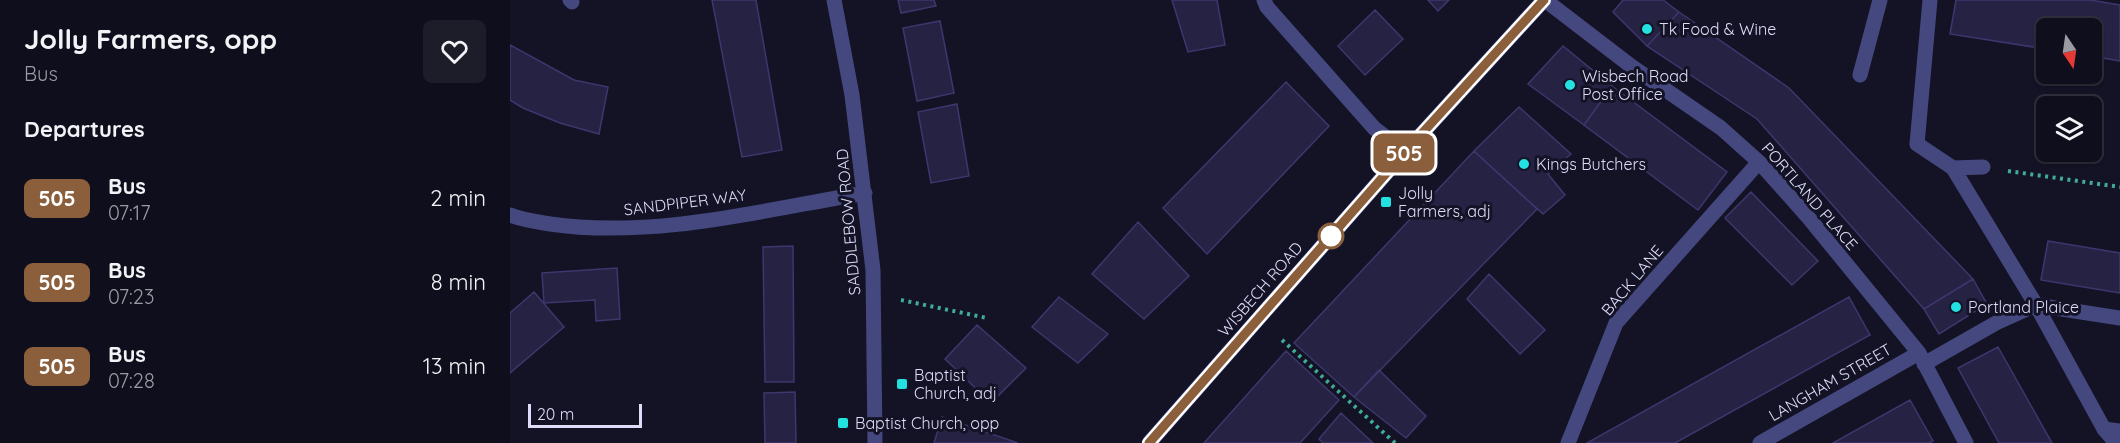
<!DOCTYPE html>
<style>
body{margin:0;font-family:Quicksand,sans-serif;background:#1d1c29;color:#f1f3f6;height:100vh;display:flex;flex-direction:column;font-size:22px;white-space:nowrap}
*{box-sizing:border-box;margin:0}
p{font-size:20px;color:#9b9ca3}
.icon{flex:none;width:33px;height:33px;fill:none;stroke:currentColor;stroke-width:2;stroke-linecap:round;stroke-linejoin:round}
.map{position:relative;flex:1;overflow:hidden}
.panel{display:flex;flex-direction:column;background:#0f0e1c;width:510px}
.panel>*{flex:none}
.badge{padding:0 12px;border-radius:9px;font-size:21px;line-height:39px}
.needle{width:39px;rotate:167deg}
.tools{position:absolute;left:1526px;top:18px;display:grid;gap:12px}
.tools a{display:grid;place-items:center;width:66px;height:66px;border-radius:9px;background:#0f0e1c;box-shadow:0 2px 4px #0004,0 0 0 2px #2f2e3b;font-size:30px}
.scale{position:absolute;left:18px;bottom:15px;width:114px;box-sizing:border-box;padding-left:6px;border:3px solid #ddddfa;border-top:0;font-size:16px;line-height:21px;white-space:nowrap;color:#ddddfa;-webkit-text-stroke:4px #141326;paint-order:stroke}
.map>.badge{position:absolute;translate:-50% -50%;box-shadow:0 0 0 3px #fff}
h2{padding:0 24px;font-size:22px;line-height:54px}
.round{display:grid;place-items:center;flex:none;width:63px;height:63px;border-radius:9px;background:#1d1c29}
.headline{display:flex;align-items:center;justify-content:space-between;height:102px;padding:0 24px}
h1{font-size:28px;font-weight:700;line-height:45px}
ul{padding:0;list-style:none}
li{display:flex;align-items:center;gap:18px;height:84px;padding:0 24px}
li div{flex:1}
li b{display:block;font-size:22px}
li em{font-style:normal}
li .badge{min-width:66px;font-weight:700;text-align:center}
main{display:flex;flex:1;min-height:0}
.map>svg:first-child{display:block}
.building{fill:#252244;stroke:#3c376d;stroke-width:1.5}
.lines{fill:none;stroke-linecap:round;stroke-linejoin:round}
.path{stroke:#40ab99;stroke-width:4;stroke-dasharray:3 4.5;stroke-linecap:butt}
.minor{stroke:#44487f;stroke-width:15}
.line-casing{stroke:#fff;stroke-width:14}
.line{stroke:#8b5e3c;stroke-width:9}
.poi-dot{fill:#22e1e0;stroke:#141326;stroke-width:2}
.stop-dot{fill:#fff;stroke:#8b5e3c;stroke-width:3}
.labels{text-anchor:middle;dominant-baseline:central;stroke-width:6;stroke-linejoin:round;paint-order:stroke}
.poi-label{font-size:16px;fill:#ddddfa;stroke:#141326;text-anchor:start}
.street-label{font-size:16px;fill:#ddddfa;stroke:#141326}
</style>
<main>
<section class="panel">
<div class="headline"><div><h1>Jolly Farmers, opp</h1><p>Bus</p></div><a class="round"><svg class="icon" aria-label="heart" viewBox="0 0 24 24"><path d="M12 20l-8-8c-3-5 5-10 8-4 3-6 11-1 8 4z"/></svg></a></div>
<h2>Departures</h2>
<ul>
<li><span class="badge" style="background:#8b5e3c;color:#fff">505</span><div><b>Bus</b><p>07:17</p></div><em>2 min</em></li>
<li><span class="badge" style="background:#8b5e3c;color:#fff">505</span><div><b>Bus</b><p>07:23</p></div><em>8 min</em></li>
<li><span class="badge" style="background:#8b5e3c;color:#fff">505</span><div><b>Bus</b><p>07:28</p></div><em>13 min</em></li>
</ul>
</section>
<div class="map">
<svg width="1610" height="443" viewBox="0 0 1610 443">
<rect width="100%" height="100%" fill="#141326"/>
<path class="building" d="M202,0H246L272,150L232,157Z
M388,0H424L426,6L391,13Z
M662,0H707L715,45L678,52Z
M918,0H939L928,11Z
M1113,0H1153L1169,12L1137,46L1103,12Z
M1446,0H1580L1610,5V61L1581,56V28H1536V49L1440,34Z
M865,10L893,39L855,75L828,46Z
M1169,12L1279,88L1463,279L1414,309L1247,119L1137,46Z
M430,21L444,93L407,101L393,28Z
M0,45L64,80L98,87L89,134L50,123L13,108L0,100Z
M1053,46L1102,86L1074,125L1018,84Z
M776,82L819,126L697,254L653,208Z
M1102,86L1217,172L1188,210L1074,125Z
M447,104L459,176L421,183L408,112Z
M1009,107L1061,154L1038,174L1055,195L1033,214L964,151Z
M964,151L1027,209L844,397L784,343Z
M1241,192L1308,261L1282,285L1215,218Z
M628,222L679,276L634,319L582,274Z
M1538,241L1610,253V293L1531,280Z
M283,246L284,382H255L253,247Z
M107,268L110,319L86,321L85,300L34,303L32,273Z
M979,274L1035,330L1010,354L957,299Z
M1463,279L1477,304L1429,334L1414,309Z
M24,292L54,327L0,373V313Z
M549,297L598,334L568,363L522,327Z
M1339,297L1360,335L1165,443H1077Z
M467,325L516,368L481,403L435,359Z
M1488,347L1542,443H1489L1448,368Z
M776,351L829,400L790,443H694Z
M869,370L916,416L896,438L844,397Z
M285,392L286,443H255L254,393Z
M1400,400L1423,441L1419,443H1323Z
M831,413L863,443H813L809,439Z
M432,417L508,443H424Z"/>
<g class="lines">
<path class="path" d="M1498,171L1610,187
M391,300L477,318
M772,340L885,443"/>
<path class="minor" d="M60,0L62,2
M324,0L342,95L363,270L365,443
M754,0L757,7L864,128L895,152
M1035,0L1121,66L1211,128L1249,162L1298,217L1409,353L1456,443
M1420,0L1407,144L1443,168L1473,167
M1350,75L1370,0
M1443,168L1526,305L1594,429
M0,215C12,220 27,222 40,224C143,239 254,210 355,193
M1414,364L1486,323L1526,305L1610,318
M639,443L895,152L1034,0
M1058,443L1106,323L1249,162
M1250,443L1409,353
M1606,443L1594,429L1610,431"/>
</g>
<g class="lines">
<g class="line-casing">
<path id="line" d="M639,443L895,152L1034,0"/>
</g>
<use href="#line" class="line"/>
</g>
<g class="poi-dot">
<circle cx="1137" cy="29" r="6"/>
<circle cx="1060" cy="85" r="6"/>
<circle cx="1014" cy="164" r="6"/>
<rect x="870" y="196" width="12" height="12" rx="3"/>
<circle cx="1446" cy="307" r="6"/>
<rect x="386" y="378" width="12" height="12" rx="3"/>
<rect x="327" y="417" width="12" height="12" rx="3"/>
</g>
<circle class="stop-dot" cx="821" cy="236" r="12"/>
<g class="labels">
<g class="poi-label">
<text x="1149" y="29">Tk Food &amp; Wine</text>
<text x="1072" y="76">Wisbech Road<tspan x="1072" dy="18">Post Office</tspan></text>
<text x="1026" y="164">Kings Butchers</text>
<text x="888" y="193">Jolly<tspan x="888" dy="18">Farmers, adj</tspan></text>
<text x="1458" y="307">Portland Plaice</text>
<text x="404" y="375">Baptist<tspan x="404" dy="18">Church, adj</tspan></text>
<text x="345" y="423">Baptist Church, opp</text>
</g>
<g class="street-label">
<text transform="translate(1300 196) rotate(49)">PORTLAND PLACE</text>
<text transform="translate(175 202) rotate(-7)">SANDPIPER WAY</text>
<text transform="translate(338 222) rotate(-95)">SADDLEBOW ROAD</text>
<text transform="translate(1122 280) rotate(-50)">BACK LANE</text>
<text transform="translate(750 289) rotate(-49)">WISBECH ROAD</text>
<text transform="translate(1320 382) rotate(-30)">LANGHAM STREET</text>
</g>
</g>
</svg>
<div class="tools">
<a><svg class="needle" viewBox="-14 -14 28 28"><path d="M0-13l5 13h-10z" fill="#e53935"/><path d="M0 13l5-13h-10z" fill="#9b9ca3"/></svg></a>
<a><svg class="icon" aria-label="layers" viewBox="0 0 24 24"><path d="M12 4l9 5-9 5-9-5zM3 14l9 5 9-5"/></svg></a>
</div>
<div class="scale">20 m</div>
<b class="badge" style="left:894px;top:153px;background:#8b5e3c;color:#fff">505</b>
</div>
</main>
